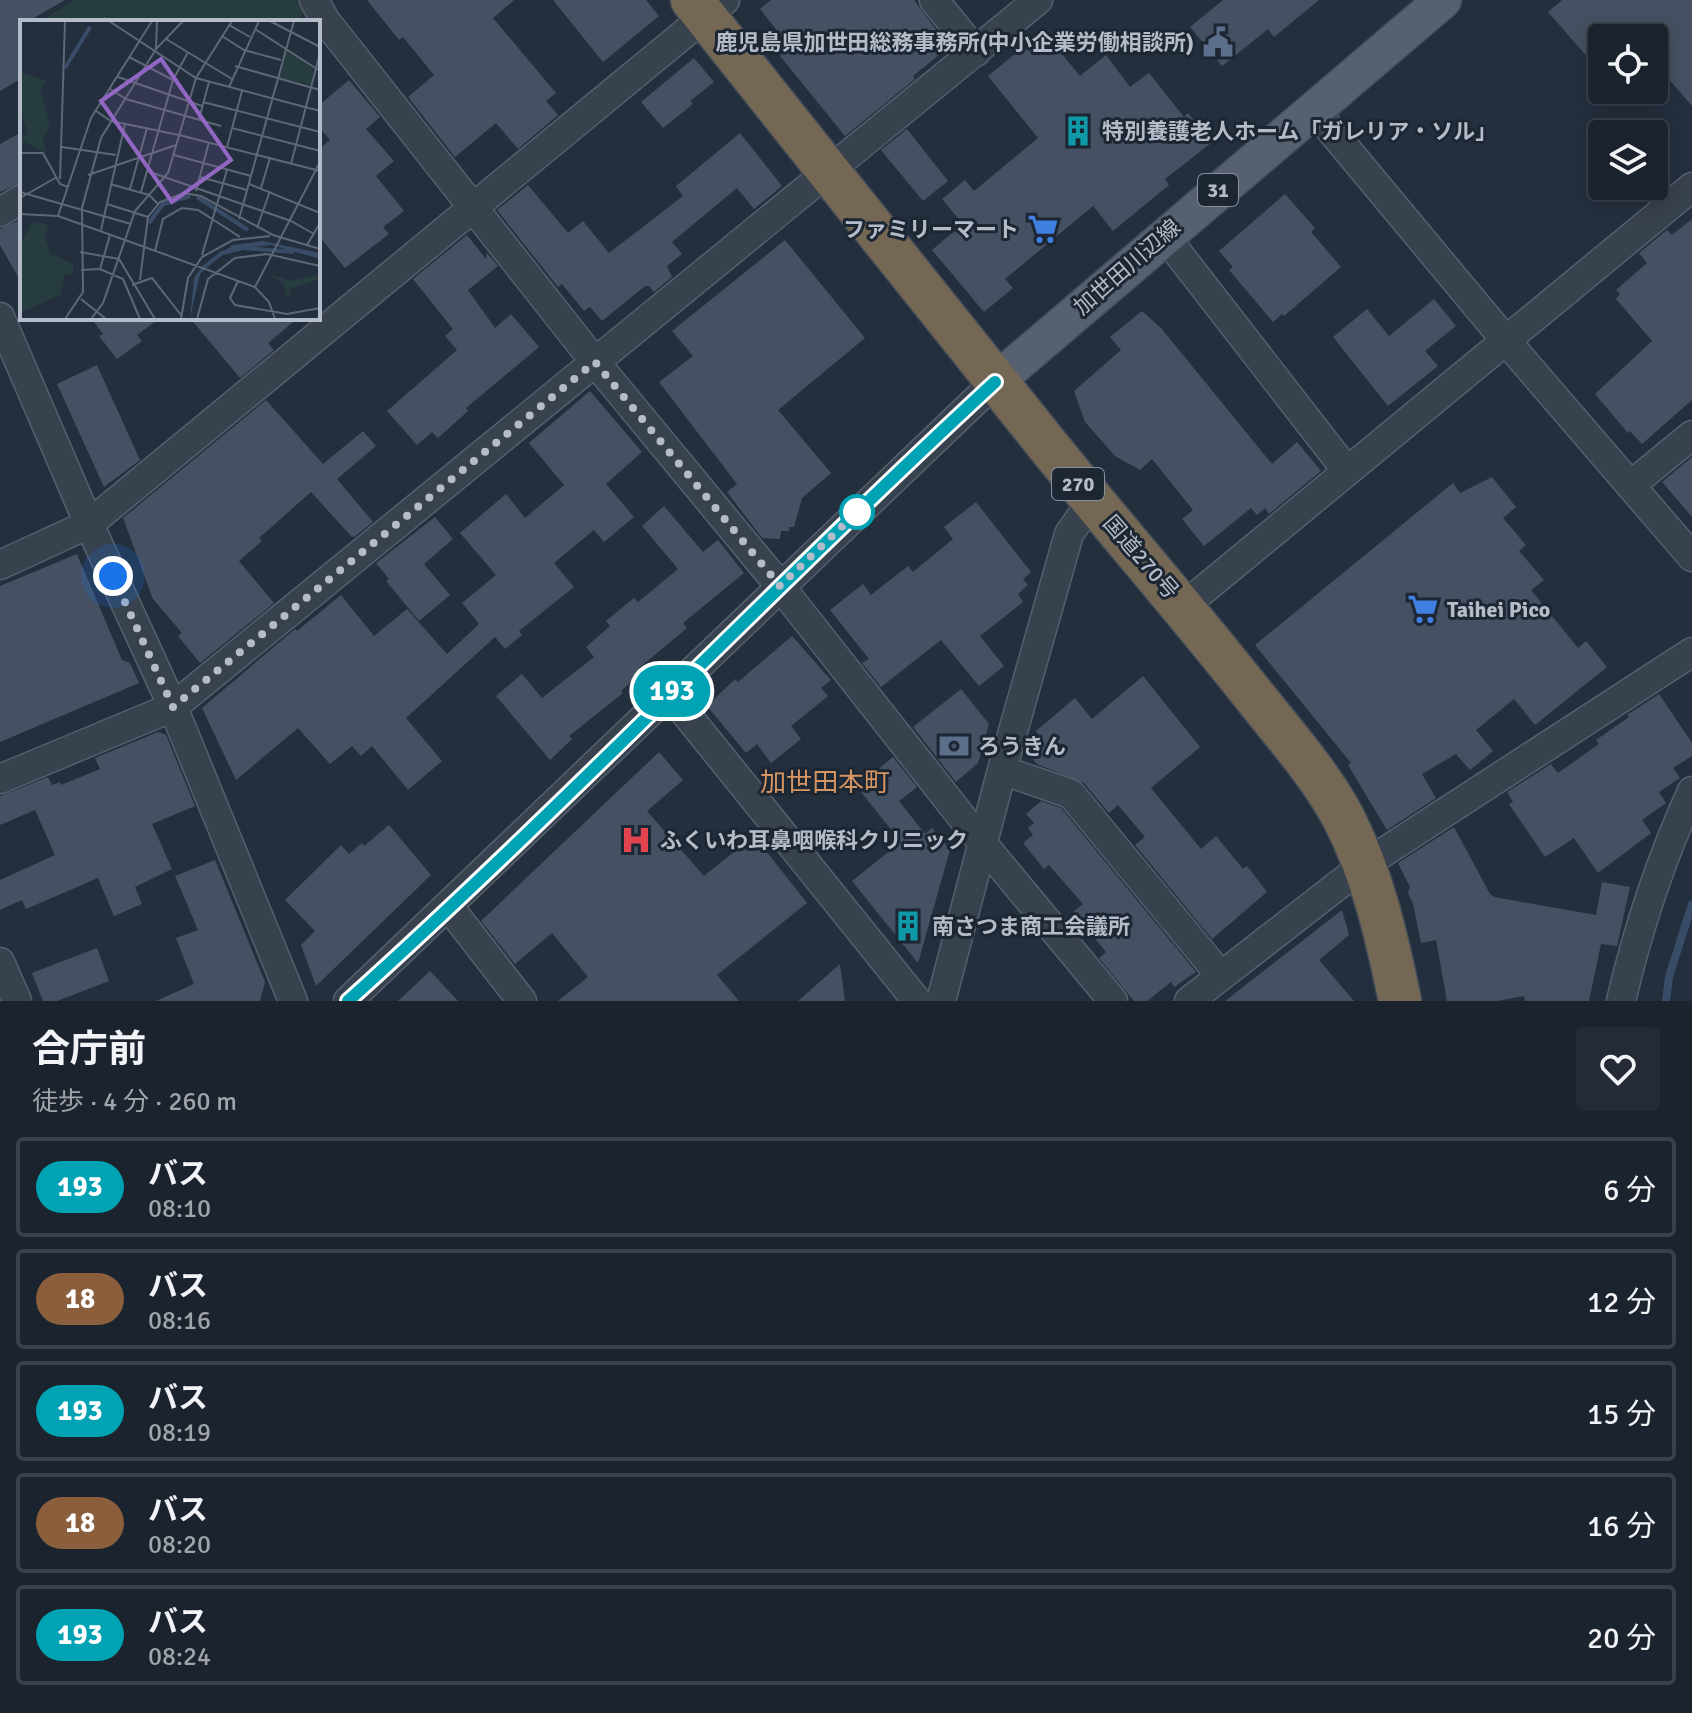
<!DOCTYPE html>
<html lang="ja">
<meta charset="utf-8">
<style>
body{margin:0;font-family:Signika,"Noto Sans JP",sans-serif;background:#242b36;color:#f1f3f6;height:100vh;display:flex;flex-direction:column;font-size:30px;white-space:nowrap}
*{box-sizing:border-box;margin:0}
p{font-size:26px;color:#a0a4aa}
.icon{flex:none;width:44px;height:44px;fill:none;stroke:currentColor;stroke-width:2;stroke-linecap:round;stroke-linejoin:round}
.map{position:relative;height:1001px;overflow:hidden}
.panel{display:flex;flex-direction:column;background:#1b232e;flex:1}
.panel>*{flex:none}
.badge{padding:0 16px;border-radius:26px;font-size:28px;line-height:52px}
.buttons{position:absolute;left:1588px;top:24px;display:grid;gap:16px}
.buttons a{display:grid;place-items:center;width:80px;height:80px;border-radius:8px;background:#1b232e;box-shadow:0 4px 20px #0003,0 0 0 2px #39404a;font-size:40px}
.you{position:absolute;width:40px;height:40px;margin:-20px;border:6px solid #fff;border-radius:50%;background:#1a73e8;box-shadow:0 0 0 12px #1a73e833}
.map>.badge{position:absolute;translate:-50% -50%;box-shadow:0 0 0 4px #fff}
.round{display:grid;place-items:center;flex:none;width:84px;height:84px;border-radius:8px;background:#242b36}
.overview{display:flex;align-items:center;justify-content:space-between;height:136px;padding:0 32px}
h1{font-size:38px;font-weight:700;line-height:60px}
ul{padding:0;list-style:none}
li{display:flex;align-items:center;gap:24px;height:100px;margin:0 16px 12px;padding:0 16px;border:4px solid #39404a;border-radius:8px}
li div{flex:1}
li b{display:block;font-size:30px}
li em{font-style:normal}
li .badge{min-width:88px;font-weight:700;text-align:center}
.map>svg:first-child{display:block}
.green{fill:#263c3f}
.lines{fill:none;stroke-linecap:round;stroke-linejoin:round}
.stream{stroke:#394c67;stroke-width:8}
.building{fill:#455162}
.minor-casing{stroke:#565f6c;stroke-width:31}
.major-casing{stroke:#414a57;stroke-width:39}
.highway-casing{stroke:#434c59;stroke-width:45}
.minor{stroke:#38414e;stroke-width:28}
.major{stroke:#56606e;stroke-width:36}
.highway{stroke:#746855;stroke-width:42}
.line-casing{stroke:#fff;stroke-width:18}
.line{stroke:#00a3b4;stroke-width:12}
.walk{stroke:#b4bcc9;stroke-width:8;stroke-dasharray:0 14.4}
.stop-dot{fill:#fff;stroke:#00a3b4;stroke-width:4}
.labels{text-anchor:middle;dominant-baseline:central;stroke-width:6;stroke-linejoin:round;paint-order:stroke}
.shield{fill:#1d2633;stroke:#878f9c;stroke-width:2}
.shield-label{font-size:20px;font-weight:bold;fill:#b4bcc9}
.poi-label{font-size:22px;font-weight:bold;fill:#b4bcc9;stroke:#1d2633;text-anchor:start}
.street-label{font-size:22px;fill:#b4bcc9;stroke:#1d2633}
.quarter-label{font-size:26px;fill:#d59563;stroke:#1d2633}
.inset-river{fill:none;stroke:#394c67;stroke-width:4}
.inset-road{fill:none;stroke:#5e6776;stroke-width:2}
.view{fill:#9266c3;fill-opacity:0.15;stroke:#9266c3;stroke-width:4}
.inset-edge{fill:none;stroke:#b4bcc9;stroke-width:4}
</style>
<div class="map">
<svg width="1692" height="1001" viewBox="0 0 1692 1001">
<rect width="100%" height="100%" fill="#242f3e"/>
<path class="green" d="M75,0H299L304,10L298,22H45L44,19Z"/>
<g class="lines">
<path class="stream" d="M1666,1001L1669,977L1692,904"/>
</g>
<path class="building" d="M0,0H65L27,22H22V78L0,91Z
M367,0H514L493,18L556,93L546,101L558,115L518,149L496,123L455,157L408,97L434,75L403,37L399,40Z
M553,0H646L659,16L603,62Z
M771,0H914L949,47L913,76L915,79L845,136L780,56L790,47L760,9Z
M1223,0H1319L1274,37L1268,29L1222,66L1190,27Z
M1562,0H1692V106L1654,62V38H1602V74L1548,12Z
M1043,31L1080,76L1106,55L1130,87L1149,73L1184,117L1188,113L1211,143L1165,179L1169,185L1113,231L1093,206L1005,279L1013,288L984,312L932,250L963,224L942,199L965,180L974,191L1038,138L988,76Z
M694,58L714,82L690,101L693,104L663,128L641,102Z
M349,80L380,117L366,129L394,161L376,176L404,211L383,227L389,234L345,268L318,235V150L330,140L318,126V106Z
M907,129L948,181L923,201L881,150Z
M22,132V182L0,192V144Z
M740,133L782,186L754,209L737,188L672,242L682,254L667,266L672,277L654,292L649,286H645L602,321L590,307L584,311L562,284L558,287L497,210L528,185L568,233L583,221L609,253L683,196L676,186Z
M1285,194L1315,228L1311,232L1341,267L1284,316L1282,314L1273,322L1229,270L1233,267L1219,251Z
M22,219V284L0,245V229Z
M1692,219V400L1642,444L1630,431L1628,433L1595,394L1652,341L1616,299L1620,294L1616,290L1647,263L1639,253L1667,230L1672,235Z
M467,235L486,259L487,253L498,266L468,290L495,328L511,314L539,347L466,408L468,411L438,438L432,432L417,445L387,411L457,350L445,336L453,329L413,279Z
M785,240L865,338L778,410L831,473L802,498L794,527H789V531H781L780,539L762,538L727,492L737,484L659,382L693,356L672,331Z
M1434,299L1456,326L1425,351L1438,366L1388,406L1333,337L1367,309L1389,336Z
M1142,311L1161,328L1272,464L1297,442L1321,471L1269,514L1265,508L1257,515L1251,508L1204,546L1182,519L1193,510L1152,459L1140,470L1115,456L1085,422L1074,391L1121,350L1110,337Z
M91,318H160L137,335L142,341L117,359L99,336L103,334Z
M190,318H298L268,343L274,350L240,378Z
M97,365L140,460L104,487L57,384Z
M590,391L642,452L606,484L634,517L604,542L594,530L554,563L574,587L519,631L522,635L505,649L495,637L406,718L442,761L408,790L372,746L361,756L352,746L330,764L298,728L236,780L202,708L295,629L297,631L341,595L374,636L407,609L447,654L479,624L462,603L496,575L460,533L506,494L525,518L564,485L529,443Z
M266,400L323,464L363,431L376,446L337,479L373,522L354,537L351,536L311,492L259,538L262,541L239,561L274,603L200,663L178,636L182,633L153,599L123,518Z
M1692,457V517L1662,482Z
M1492,477L1516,507L1503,518L1526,545L1519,551L1544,580L1531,590L1578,648L1586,641L1607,667L1535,725L1514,699L1476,730L1493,751L1470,770L1456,754L1422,774L1436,798L1387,830L1348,765L1351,763L1255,645L1453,483L1460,493Z
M976,502L1031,572L1023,579L1028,585L1018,594L1023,602L980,636L1004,666L979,686L941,640L881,687L862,663L869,659L830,610L863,584L871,595L908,566L913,572L953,539L944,527Z
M664,506L703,552L718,540L744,573L683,623L687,628L639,668L642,672L621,691L623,693L569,736L572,739L550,760L496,696L522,674L542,698L594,657L586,647L610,626L606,621L634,598L638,602L678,569L642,526Z
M435,517L453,539L424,564L450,595L419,621L386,581L389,579L376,563Z
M77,554L122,660L130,663L139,683L0,742V586Z
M792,636L831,680L821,688L828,696L791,726L801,739L771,763L757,744L746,753L707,706L735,679L738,682Z
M1143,676L1200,747L1151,788L1201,849L1216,836L1243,869L1247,866L1267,892L1212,939L1135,845L1145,837L1118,805L1109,813L1084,783L1037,764L1026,752L1042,739L1036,731L1075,698L1092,719Z
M961,689L989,724L978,763L956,782L913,727Z
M1659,694L1692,743V756L1673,768L1680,778L1659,792L1666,803L1642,820L1651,833L1598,873L1574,838L1545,857L1509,804L1513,802L1507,792L1551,764L1558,773L1599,744L1596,740L1629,717L1627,715Z
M158,732L166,735L195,806L152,824L172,869L135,887L142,904L114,916L98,878L26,909L22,900L0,910V880L55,855L35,810L0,825V796L48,777L52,785L60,782L61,785L100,769L95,758Z
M659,752L683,780L647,811L704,876L754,836L807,903L717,975L739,1001H558L588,977L552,933L515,964L481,921Z
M893,757L917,787L899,801L925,834L932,828L950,850L918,963L852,881L901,842L857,787Z
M1041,801L1061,808L1196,972L1174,987L1171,982L1147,1001H1134L1099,958L1106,952L1073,912L1083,904L1049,865L1044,869L1023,843L1033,835L1028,828L1034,823L1026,814Z
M389,825L431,875L316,986L301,945L315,931L285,900L341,845L349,854L362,843L364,846Z
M1454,827L1490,894L1494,897L1596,915L1602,882L1630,887L1617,946L1601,944L1589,1001H1525L1524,996L1497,1001H1447L1436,940L1421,943L1413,904L1408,893L1410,887L1398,863Z
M215,860L265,982L260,1001H156L194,984L176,938L198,930L175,876Z
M1342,910L1349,935L1319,960L1354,1001H1225Z
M97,948L109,981L57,1001H43L32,973Z
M840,964L845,1001H798Z
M430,971L458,1001H398Z"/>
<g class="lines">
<g class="minor-casing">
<path id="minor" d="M314,0L325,20L595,362L780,586L983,844L1113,1001
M934,0L976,52
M1314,110L1507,342L1692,557
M0,212L22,199
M1164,235L1347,471
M0,317L89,524L173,707L293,1001
M1631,485L1692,435
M0,565L89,524L725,0
M1184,606L1692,187
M670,694L917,1001
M1002,770L1071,794L1221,976
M0,779L173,707L1038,0
M449,907L522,1001
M0,962L17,1001
M348,1001L995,382
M941,1001L1002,770L1069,534L1092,501
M1189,1001L1364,865L1692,652
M1621,1001C1638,928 1661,859 1692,791"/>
</g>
<g class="major-casing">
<path id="major" d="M995,382L1443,0"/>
</g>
<g class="highway-casing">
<path id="highway" d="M692,0C811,149 929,299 1049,447C1117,531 1188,612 1255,697C1285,735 1320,774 1343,817C1373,875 1387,938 1400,1001"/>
</g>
<use href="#minor" class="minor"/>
<use href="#major" class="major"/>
<use href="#highway" class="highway"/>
</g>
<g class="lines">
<g class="line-casing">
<path id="line" d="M348,1001C570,801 776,584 995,382"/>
</g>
<use href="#line" class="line"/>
<path class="walk" d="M113,576L173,707L595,362L780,586L857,512"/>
</g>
<defs>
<g id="civic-bare" transform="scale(2.4)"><path d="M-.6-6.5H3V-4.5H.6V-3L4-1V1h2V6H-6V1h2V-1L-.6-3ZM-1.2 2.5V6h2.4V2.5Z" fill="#5c6f8a" stroke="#1d2633" stroke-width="2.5" paint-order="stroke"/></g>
<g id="building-bare" transform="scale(2.4)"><path d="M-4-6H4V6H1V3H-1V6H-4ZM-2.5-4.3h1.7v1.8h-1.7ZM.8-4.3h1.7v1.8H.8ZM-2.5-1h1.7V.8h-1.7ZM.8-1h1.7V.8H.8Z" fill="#0f9aa8" stroke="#1d2633" stroke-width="2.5" paint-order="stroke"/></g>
<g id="supermarket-bare" transform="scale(2.4)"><path d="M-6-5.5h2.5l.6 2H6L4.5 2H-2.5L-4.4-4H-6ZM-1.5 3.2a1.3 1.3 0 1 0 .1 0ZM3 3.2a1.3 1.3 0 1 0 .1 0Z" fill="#3f7fe0" stroke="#1d2633" stroke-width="2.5" paint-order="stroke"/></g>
<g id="bank-bare" transform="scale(2.4)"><path d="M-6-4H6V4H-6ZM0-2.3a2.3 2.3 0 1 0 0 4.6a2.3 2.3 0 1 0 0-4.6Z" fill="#5c6f8a" stroke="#1d2633" stroke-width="2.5" paint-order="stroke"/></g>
<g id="hospital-bare" transform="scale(2.4)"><path d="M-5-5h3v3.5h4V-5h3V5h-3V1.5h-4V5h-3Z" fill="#e0444e" stroke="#1d2633" stroke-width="2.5" paint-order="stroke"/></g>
</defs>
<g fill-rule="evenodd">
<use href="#civic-bare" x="1218" y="42"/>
<use href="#building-bare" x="1078" y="131"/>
<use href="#supermarket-bare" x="1043" y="229"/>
<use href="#supermarket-bare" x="1423" y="609"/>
<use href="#bank-bare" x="954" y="746"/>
<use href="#hospital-bare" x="636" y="840"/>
<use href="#building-bare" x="908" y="926"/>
</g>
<circle class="stop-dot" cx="857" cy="512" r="16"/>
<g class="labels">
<g class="shield">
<rect x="1198" y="174" width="40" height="32" rx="6"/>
<rect x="1052" y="468" width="52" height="32" rx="6"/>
</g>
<g class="shield-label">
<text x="1218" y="190">31</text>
<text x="1078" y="484">270</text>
</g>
<g class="poi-label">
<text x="1194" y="42" text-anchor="end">鹿児島県加世田総務事務所(中小企業労働相談所)</text>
<text x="1102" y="131">特別養護老人ホーム「ガレリア・ソル」</text>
<text x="1019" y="229" text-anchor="end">ファミリーマート</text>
<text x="1447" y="609">Taihei Pico</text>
<text x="978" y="746">ろうきん</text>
<text x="660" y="840">ふくいわ耳鼻咽喉科クリニック</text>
<text x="932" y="926">南さつま商工会議所</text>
</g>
<g class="street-label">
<text transform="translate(1127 267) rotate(-41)">加世田川辺線</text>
<text transform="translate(1141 557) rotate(49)">国道270号</text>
</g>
<g class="quarter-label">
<text x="825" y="783">加世田本町</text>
</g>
</g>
<g transform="translate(20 20)">
<rect width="300" height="300" fill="#242f3e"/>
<path d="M265,27L294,49L291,65L258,57ZM12,203L19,208L21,222L0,240V223Z" fill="#263c3f"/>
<path d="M0,40L2,53L27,61L20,68L30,105L23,119L25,132L0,120L7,112L0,88ZM14,201L28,205L25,218L30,233L53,244V254H45L40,275L0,293V240L20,222ZM248,254L272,261L300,254V259L270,269L268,282L264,264Z" fill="#263c3f"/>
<path d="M243,221L300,233V239L251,225L207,230L180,254L170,299L174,258L183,245L213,225Z" fill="#394c67"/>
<path class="inset-river" d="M45,48L70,7M177,177L228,210M129,203L143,184L170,176M189,243L202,233L223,228L274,232"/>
<path class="inset-road" d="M89,1L176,58L300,91M250,1L300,27M209,5L230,17M235,9L300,51M202,16L224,30L261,40M146,19L212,59M136,29L137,1M109,37L153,60M215,46L300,70M98,57L182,86M209,67L239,1M90,69L106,79L201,106M183,82L300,112M76,91L91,101L159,115M179,99L189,62M212,108L300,131M159,115L300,151M42,127L96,135M207,127L222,71M0,133H23L40,164L48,167M154,135L231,156M271,144L300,33M127,151L271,201L294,214M68,155L156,125M180,157L227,170M40,159L45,1M90,164L129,175L138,184M229,164L300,193M241,168L250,138M110,169L127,108M176,171L189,122M0,172L111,204M121,172L153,60L168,32M0,178L37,157M87,184L128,197M0,194L38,196L105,220M38,196L71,98L132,1M219,199L274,1M237,208L250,171M81,210L105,104M105,220L235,267L249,282L255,299M287,225L300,203M135,231L143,199L162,188L178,190L220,217M60,232L99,239L135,299M182,235L207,150M80,249L90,215M61,250L80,249L103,259L120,299M120,260L128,197L140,182L164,173L181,176L253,215L300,229M218,261L210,278L215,285L267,294L300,288M112,265L132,258L161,295M235,267L300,142M61,279L86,299M45,299L63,272L62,188L81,118L136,29L163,1M71,299L83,283L115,191L148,153L176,58L212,1M161,299L168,258L182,237L213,220L250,216M177,299L188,259L215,238L247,234L300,246"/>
<path class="view" d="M141,39L211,140L152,182L81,81Z"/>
<rect width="300" height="300" class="inset-edge"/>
</g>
</svg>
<div class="buttons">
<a><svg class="icon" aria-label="locate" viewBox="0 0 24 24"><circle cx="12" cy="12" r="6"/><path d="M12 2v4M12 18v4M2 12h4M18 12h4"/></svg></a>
<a><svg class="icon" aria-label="layers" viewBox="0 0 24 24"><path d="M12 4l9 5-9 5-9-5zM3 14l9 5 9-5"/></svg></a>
</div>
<div class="you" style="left:113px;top:576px"></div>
<b class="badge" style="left:672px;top:691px;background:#00a3b4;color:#fff">193</b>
</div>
<section class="panel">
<div class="overview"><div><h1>合庁前</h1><p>徒歩 · 4 分 · 260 m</p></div><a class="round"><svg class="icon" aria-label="heart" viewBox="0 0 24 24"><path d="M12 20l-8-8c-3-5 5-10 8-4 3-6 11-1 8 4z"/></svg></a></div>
<ul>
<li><span class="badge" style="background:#00a3b4;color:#fff">193</span><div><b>バス</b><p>08:10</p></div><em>6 分</em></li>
<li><span class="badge" style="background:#8b5e3c;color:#fff">18</span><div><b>バス</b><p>08:16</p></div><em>12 分</em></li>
<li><span class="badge" style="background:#00a3b4;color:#fff">193</span><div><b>バス</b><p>08:19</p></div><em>15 分</em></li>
<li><span class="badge" style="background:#8b5e3c;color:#fff">18</span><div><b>バス</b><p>08:20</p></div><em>16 分</em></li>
<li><span class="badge" style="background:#00a3b4;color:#fff">193</span><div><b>バス</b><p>08:24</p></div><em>20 分</em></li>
</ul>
</section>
